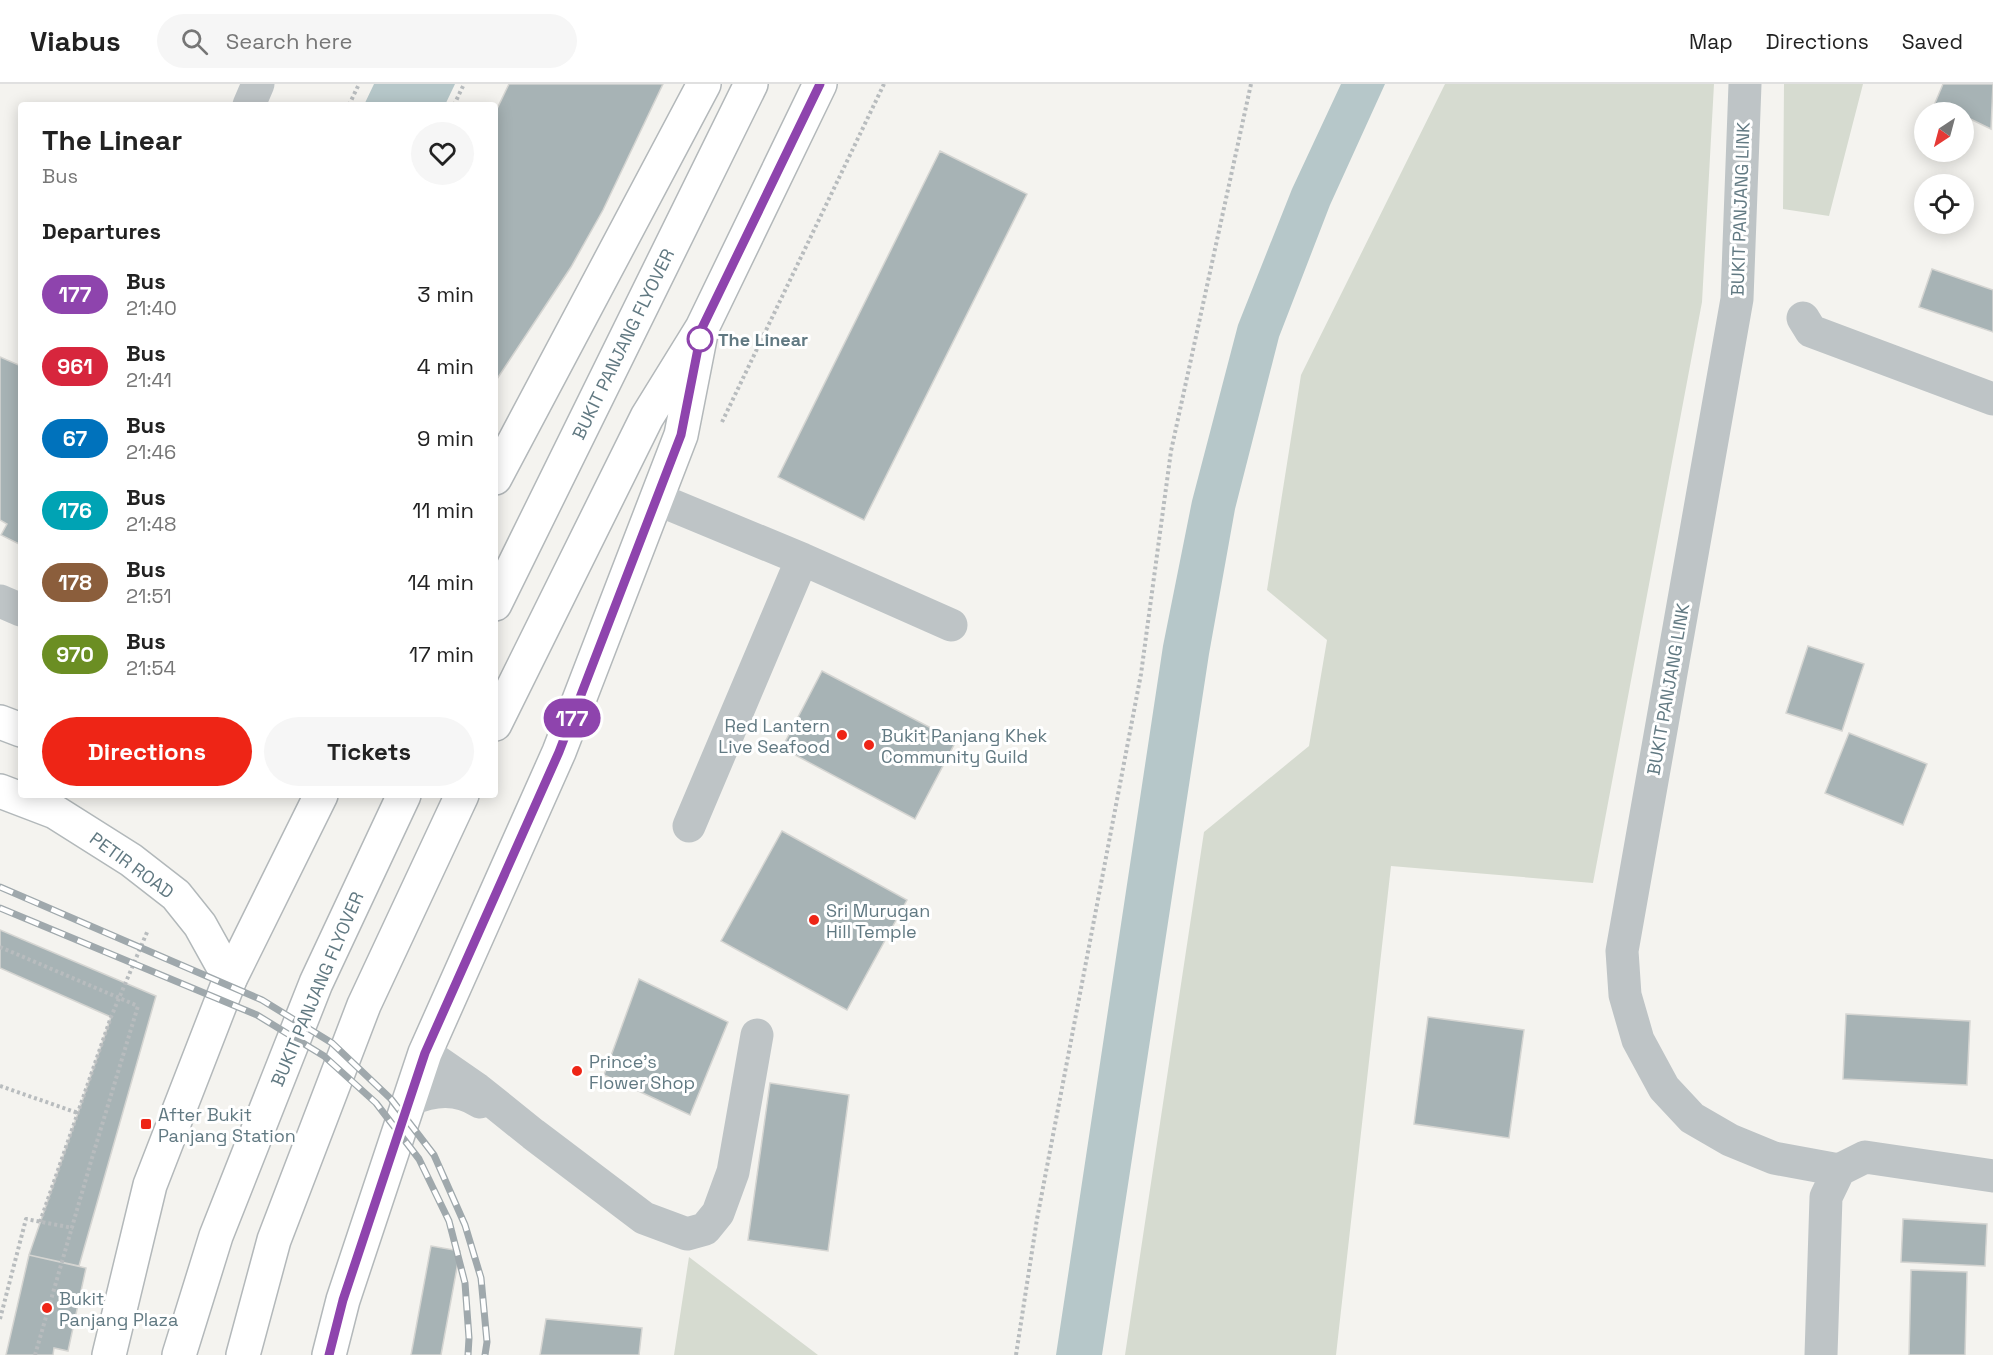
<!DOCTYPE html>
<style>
body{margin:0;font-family:"Space Grotesk",sans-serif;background:#f6f6f6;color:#222;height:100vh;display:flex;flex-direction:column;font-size:22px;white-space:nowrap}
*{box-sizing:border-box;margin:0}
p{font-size:20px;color:#767676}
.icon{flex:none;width:33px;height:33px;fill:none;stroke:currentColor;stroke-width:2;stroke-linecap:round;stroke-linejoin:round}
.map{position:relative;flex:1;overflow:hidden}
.side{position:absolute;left:18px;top:18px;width:480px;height:696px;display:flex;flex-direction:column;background:#fff;border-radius:6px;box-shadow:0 3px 15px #0003}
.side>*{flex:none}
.badge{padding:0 12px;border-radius:20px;font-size:21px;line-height:39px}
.needle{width:39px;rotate:216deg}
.controls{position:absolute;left:1914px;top:18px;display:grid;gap:12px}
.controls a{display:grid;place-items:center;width:60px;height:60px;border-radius:50%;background:#fff;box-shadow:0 3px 15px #0003;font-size:30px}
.map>.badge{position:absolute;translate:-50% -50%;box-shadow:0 0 0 3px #fff}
h2{padding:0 24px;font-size:22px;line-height:54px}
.round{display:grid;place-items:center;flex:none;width:63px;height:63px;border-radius:32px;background:#f6f6f6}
.headline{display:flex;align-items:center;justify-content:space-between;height:102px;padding:0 24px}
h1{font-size:28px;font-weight:700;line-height:45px}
.primary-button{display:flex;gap:12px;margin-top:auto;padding:12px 24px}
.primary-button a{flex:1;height:69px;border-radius:36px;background:#ee2516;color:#fff;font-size:24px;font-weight:700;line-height:69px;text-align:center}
.primary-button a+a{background:#f6f6f6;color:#222}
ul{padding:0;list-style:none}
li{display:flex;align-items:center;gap:18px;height:72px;padding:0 24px}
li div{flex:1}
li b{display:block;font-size:22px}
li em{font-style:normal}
li .badge{min-width:66px;font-weight:700;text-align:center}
header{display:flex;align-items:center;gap:36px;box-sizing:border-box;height:84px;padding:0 30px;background:#fff;border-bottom:2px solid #e0e0e0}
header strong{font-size:28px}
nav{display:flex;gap:33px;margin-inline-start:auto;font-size:21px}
.search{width:420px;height:54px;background:#f6f6f6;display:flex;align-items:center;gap:15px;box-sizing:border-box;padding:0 21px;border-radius:33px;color:#767676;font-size:22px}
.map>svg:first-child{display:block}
.green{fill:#d6dbd0}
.water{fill:#b6c7c9}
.building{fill:#a7b3b5;stroke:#d5d5d2;stroke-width:1.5}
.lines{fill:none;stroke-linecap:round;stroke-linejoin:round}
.major-casing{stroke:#b2b8ba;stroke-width:36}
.highway-casing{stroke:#b3b8ba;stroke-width:36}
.path{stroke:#b8bcbe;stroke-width:4;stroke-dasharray:3 3;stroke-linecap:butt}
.minor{stroke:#bec4c6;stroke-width:33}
.major{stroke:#fff;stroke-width:33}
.highway{stroke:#fff;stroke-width:33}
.rail-casing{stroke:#9fa8ac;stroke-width:7}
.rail{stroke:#fff;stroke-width:4.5;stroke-dasharray:14;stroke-linecap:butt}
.path-bridge{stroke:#b8bcbe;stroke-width:4;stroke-dasharray:3 3;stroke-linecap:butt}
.line-casing{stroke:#fff;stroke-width:14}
.line{stroke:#8e44ad;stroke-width:9}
.stop-dot{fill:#fff;stroke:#8e44ad;stroke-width:3}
.poi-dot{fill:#ee2516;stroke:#fff;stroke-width:2}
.labels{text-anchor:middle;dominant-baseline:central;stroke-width:6;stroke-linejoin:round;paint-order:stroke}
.street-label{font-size:18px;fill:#617982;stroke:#fff}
.stop-label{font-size:18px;font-weight:bold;fill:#617982;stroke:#fff;text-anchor:start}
.poi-label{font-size:18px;fill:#617982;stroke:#fff;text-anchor:start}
</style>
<header>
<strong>Viabus</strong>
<div class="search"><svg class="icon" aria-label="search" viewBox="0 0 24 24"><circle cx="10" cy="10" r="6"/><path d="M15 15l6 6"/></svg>Search here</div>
<nav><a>Map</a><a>Directions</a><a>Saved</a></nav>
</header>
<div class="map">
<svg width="1993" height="1271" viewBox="0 0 1993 1271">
<rect width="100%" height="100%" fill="#f4f3ef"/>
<path class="green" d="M1445,0H1714L1702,218L1593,799L1391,782L1336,1271H1125L1204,748L1309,662L1327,556L1267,506L1301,291Z
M1784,0H1863L1829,132L1783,125Z
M689,1173L818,1271H674Z"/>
<path class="water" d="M374,0H455L445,21H364Z
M1341,0H1385L1330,121L1279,253L1235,425L1209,570L1102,1271H1056L1163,562L1192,417L1238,241L1292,105Z"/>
<path class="building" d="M509,0H663L603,126L571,183L495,298V29Z
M1943,0H1993L1991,45L1964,32V28H1956L1935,19Z
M940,67L1027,110L864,436L778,393Z
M1932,185L1993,206V248L1919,223Z
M0,273L21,282V457L19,460L1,451L7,440L0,436Z
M1808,562L1864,580L1842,647L1786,629Z
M822,587L956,657L915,735L782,664Z
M1849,649L1927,680L1903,741L1825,709Z
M782,747L907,816L847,926L721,857Z
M0,846L156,912L79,1182L29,1171L111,933L0,884Z
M639,895L728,938L690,1031L604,991Z
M1846,930L1970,937L1967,1001L1843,995Z
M1428,933L1524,946L1509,1054L1414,1040Z
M770,999L849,1011L828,1167L748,1156Z
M1903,1135L1987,1140L1985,1182L1901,1178Z
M431,1162L460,1167L441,1271H411Z
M29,1171L86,1184L68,1267L54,1264L53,1271H6Z
M1911,1186L1967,1188L1965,1271H1909Z
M546,1235L642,1244L639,1271H540Z"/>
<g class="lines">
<g class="major-casing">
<path id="major" d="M0,638L21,646
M0,707L55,728L131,776L176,811L200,841L230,895"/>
</g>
<g class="highway-casing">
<path id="highway" d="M495,394L704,0
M495,520L751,0
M495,640L647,333L702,244L820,0
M109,1271L150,1101L230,895L321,711
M179,1271L216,1152L316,899L404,711
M243,1271L274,1156L364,921L462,711
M329,1271L343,1216L425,969L559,668L681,351L702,244"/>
</g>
<path class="path" d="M349,21L359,0
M454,21L464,0
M722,338L884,0
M0,1002L78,1029
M40,1138L111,933L148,846
M0,1235L26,1135L73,1144
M35,1271L92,1074L138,922
M1016,1271L1037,1135L1141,590L1171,367L1251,0"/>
<path class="minor" d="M1745,0L1737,215L1622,867L1625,911L1638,956L1664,1004L1692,1034L1730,1056L1774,1074L1839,1086
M249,21L258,0
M1803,234L1811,247L1993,315
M657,415L802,475L951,541
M0,517L21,526
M689,742L802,475
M425,969L477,1005L533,1050L644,1134L687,1150L705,1145L718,1129L733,1088L757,951
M409,1016C434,1006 456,1003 480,1018
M1821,1271L1826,1113L1839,1086L1865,1073L1993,1092"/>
<use href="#major" class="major"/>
<use href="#highway" class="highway"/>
<g class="rail-casing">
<path id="rail" d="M0,803L262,916L332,959L391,1015L434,1071L465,1141L481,1194L487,1258L485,1271
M0,824L257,931L324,972L376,1019L419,1075L449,1137L465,1199L469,1254L468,1271"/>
</g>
<use href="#rail" class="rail"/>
<path class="path-bridge" d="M0,863L138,922"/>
</g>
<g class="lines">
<g class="line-casing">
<path id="line" d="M329,1271L343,1216L425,969L559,668L681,351L702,244L820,0"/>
</g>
<use href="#line" class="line"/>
</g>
<circle class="stop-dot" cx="700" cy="255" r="12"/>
<g class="poi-dot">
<circle cx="842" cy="651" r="6"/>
<circle cx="869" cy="661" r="6"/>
<circle cx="814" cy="836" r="6"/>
<circle cx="577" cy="987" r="6"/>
<rect x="140" y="1034" width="12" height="12" rx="3"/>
<circle cx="47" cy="1224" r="6"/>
</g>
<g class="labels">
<g class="street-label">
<text transform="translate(1740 125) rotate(-88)">BUKIT PANJANG LINK</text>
<text transform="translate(623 260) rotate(-64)">BUKIT PANJANG FLYOVER</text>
<text transform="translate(1668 605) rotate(-80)">BUKIT PANJANG LINK</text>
<text transform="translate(132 781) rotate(36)">PETIR ROAD</text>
<text transform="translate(317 905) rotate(-67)">BUKIT PANJANG FLYOVER</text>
</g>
<g class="stop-label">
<text x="718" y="255">The Linear</text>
</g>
<g class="poi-label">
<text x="830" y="641" text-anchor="end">Red Lantern<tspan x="830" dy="21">Live Seafood</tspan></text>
<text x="881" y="651">Bukit Panjang Khek<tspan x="881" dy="21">Community Guild</tspan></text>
<text x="826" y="826">Sri Murugan<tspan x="826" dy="21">Hill Temple</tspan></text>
<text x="589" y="977">Prince's<tspan x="589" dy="21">Flower Shop</tspan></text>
<text x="158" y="1030">After Bukit<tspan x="158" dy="21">Panjang Station</tspan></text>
<text x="59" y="1214">Bukit<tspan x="59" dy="21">Panjang Plaza</tspan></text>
</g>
</g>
</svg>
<div class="controls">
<a><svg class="needle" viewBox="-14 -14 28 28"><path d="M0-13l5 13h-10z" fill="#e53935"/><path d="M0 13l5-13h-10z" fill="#767676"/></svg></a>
<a><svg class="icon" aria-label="locate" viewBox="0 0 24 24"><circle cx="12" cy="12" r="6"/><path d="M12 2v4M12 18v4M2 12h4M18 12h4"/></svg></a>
</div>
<b class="badge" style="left:572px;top:634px;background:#8e44ad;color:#fff">177</b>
<section class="side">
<div class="headline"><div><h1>The Linear</h1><p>Bus</p></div><a class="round"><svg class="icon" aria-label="heart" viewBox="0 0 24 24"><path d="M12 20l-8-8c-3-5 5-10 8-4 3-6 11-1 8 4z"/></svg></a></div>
<h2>Departures</h2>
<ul>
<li><span class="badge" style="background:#8e44ad;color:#fff">177</span><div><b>Bus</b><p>21:40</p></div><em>3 min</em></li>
<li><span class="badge" style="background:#d7263d;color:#fff">961</span><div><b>Bus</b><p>21:41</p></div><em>4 min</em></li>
<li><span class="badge" style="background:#0072bc;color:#fff">67</span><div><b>Bus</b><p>21:46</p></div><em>9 min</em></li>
<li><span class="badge" style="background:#00a3b4;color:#fff">176</span><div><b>Bus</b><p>21:48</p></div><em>11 min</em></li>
<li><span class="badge" style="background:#8b5e3c;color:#fff">178</span><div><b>Bus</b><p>21:51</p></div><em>14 min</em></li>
<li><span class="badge" style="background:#6b8e23;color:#fff">970</span><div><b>Bus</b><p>21:54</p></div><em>17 min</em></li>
</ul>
<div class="primary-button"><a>Directions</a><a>Tickets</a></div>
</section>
</div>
